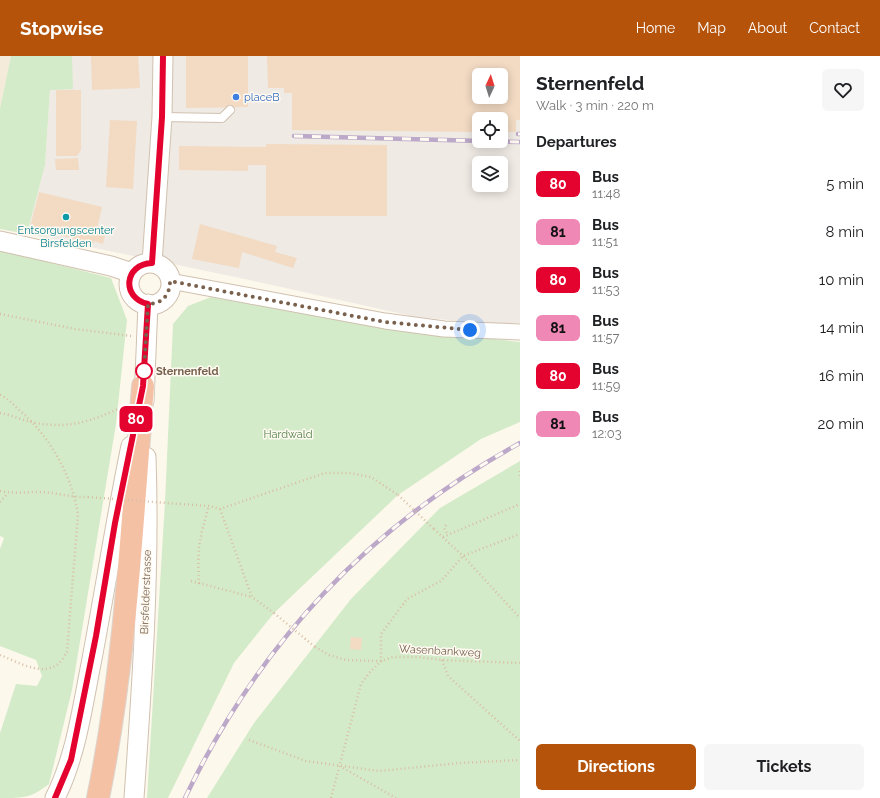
<!DOCTYPE html>
<meta charset="utf-8">
<style>
body{margin:0;font-family:Raleway,sans-serif;background:#f6f6f6;color:#202124;height:100vh;display:flex;flex-direction:column;font-size:15px;white-space:nowrap}
*{box-sizing:border-box;margin:0}
p{font-size:13px;color:#757577}
.icon{flex:none;width:22px;height:22px;fill:none;stroke:currentColor;stroke-width:2;stroke-linecap:round;stroke-linejoin:round}
.map{position:relative;flex:1;overflow:hidden}
.side{display:flex;flex-direction:column;background:#fff;width:360px}
.side>*{flex:none}
.badge{padding:0 8px;border-radius:6px;font-size:14px;line-height:26px}
.needle{width:26px;rotate:4deg}
.buttons{position:absolute;left:472px;top:12px;display:grid;gap:8px}
.buttons a{display:grid;place-items:center;width:36px;height:36px;border-radius:6px;background:#fff;box-shadow:0 2px 10px #0003;font-size:20px}
.you{position:absolute;width:20px;height:20px;margin:-10px;border:3px solid #fff;border-radius:50%;background:#1a73e8;box-shadow:0 0 0 6px #1a73e833}
.map>.badge{position:absolute;translate:-50% -50%;box-shadow:0 0 0 2px #fff}
h2{padding:0 16px;font-size:15px;line-height:36px}
.round{display:grid;place-items:center;flex:none;width:42px;height:42px;border-radius:6px;background:#f6f6f6}
.headline{display:flex;align-items:center;justify-content:space-between;height:68px;padding:0 16px}
h1{font-size:19px;font-weight:700;line-height:30px}
.primary-button{display:flex;gap:8px;margin-top:auto;padding:8px 16px}
.primary-button a{flex:1;height:46px;border-radius:6px;background:#b45309;color:#fff;font-size:16px;font-weight:700;line-height:46px;text-align:center}
.primary-button a+a{background:#f6f6f6;color:#202124}
ul{padding:0;list-style:none}
li{display:flex;align-items:center;gap:12px;height:48px;padding:0 16px}
li div{flex:1}
li b{display:block;font-size:15px}
li em{font-style:normal}
li .badge{min-width:44px;font-weight:700;text-align:center}
header{display:flex;align-items:center;gap:24px;box-sizing:border-box;height:56px;padding:0 20px;background:#b45309;color:#fff}
header strong{font-size:19px}
nav{display:flex;gap:22px;margin-inline-start:auto;font-size:14px}
main{display:flex;flex:1;min-height:0}
.map>svg:first-child{display:block}
.residential{fill:#f4ebda}
.industrial{fill:#efeae4;fill-rule:evenodd}
.green{fill:#d4ebc9}
.building{fill:#f2dac3;fill-rule:evenodd}
.lines{fill:none;stroke-linecap:round;stroke-linejoin:round}
.service-casing{stroke:#d0c1b0;stroke-width:10}
.minor-casing{stroke:#d0c1b0;stroke-width:17}
.tertiary-casing{stroke:#d0c1b0;stroke-width:21}
.motorway-casing{stroke:#dcd6d1;stroke-width:24}
.path{stroke:#d8bea5;stroke-width:2.5;stroke-dasharray:1 3;stroke-linecap:butt}
.service{stroke:#fff;stroke-width:8}
.minor{stroke:#fff;stroke-width:15}
.tertiary{stroke:#fff;stroke-width:19}
.motorway{stroke:#f5c1a4;stroke-width:22}
.rail-casing{stroke:#bca8c8;stroke-width:4.5}
.rail{stroke:#fffbf3;stroke-width:3;stroke-dasharray:9;stroke-linecap:butt}
.path-bridge{stroke:#d8bea5;stroke-width:2.5;stroke-dasharray:1 3;stroke-linecap:butt}
.line-casing{stroke:#fff;stroke-width:9}
.line{stroke:#e4032e;stroke-width:6}
.walk{stroke:#79614e;stroke-width:4;stroke-dasharray:0 7.2}
.shop-dot{fill:#3f7fe0;stroke:#fffbf3;stroke-width:1.5}
.culture-dot{fill:#0f9aa8;stroke:#fffbf3;stroke-width:1.5}
.stop-dot{fill:#fff;stroke:#e4032e;stroke-width:2}
.labels{text-anchor:middle;dominant-baseline:central;stroke-width:3;stroke-linejoin:round;paint-order:stroke}
.shop-label{font-size:11px;fill:#366cbe;stroke:#fffbf3;text-anchor:start}
.culture-label{font-size:11px;fill:#0d838f;stroke:#fffbf3}
.stop-label{font-size:11px;font-weight:bold;fill:#79614e;stroke:#fffbf3;text-anchor:start}
.park-label{font-size:11px;fill:#517e45;stroke:#fffbf3}
.street-label{font-size:11px;fill:#79614e;stroke:#fffbf3}
</style>
<header>
<strong>Stopwise</strong>
<nav><a>Home</a><a>Map</a><a>About</a><a>Contact</a></nav>
</header>
<main>
<div class="map">
<svg width="520" height="742" viewBox="0 0 520 742">
<rect width="100%" height="100%" fill="#fdf8ec"/>
<path class="residential" d="M0,0H11L0,52Z"/>
<path class="industrial" d="M72,0H520V267L493,268L416,261L245,223L27,178L45,109L50,33ZM479,19H501V41H479ZM479,63H501V85H479ZM479,107H501V129H479Z"/>
<path class="green" d="M11,0H72L73,33L50,34L45,109L27,178L0,173V52Z
M0,194L111,222L127,264L116,368L72,634L49,728C31,742 25,742 0,742V677L16,628L37,630L42,620L36,604L0,590V493L4,482L0,480Z
M211,241L362,268L520,286V366L481,383L398,439L274,557L234,607L168,742H147L165,446L173,268L188,250Z
M520,405V742H207L254,667L351,543L440,452Z"/>
<path class="building" d="M91,0H138L140,32L92,34Z
M186,0H248V51L186,52Z
M267,0H520V64H516V76H501V63H479V76L292,74V37H284V32H268ZM479,19H501V41H479Z
M56,34H81V94L77,100H56Z
M110,64L137,65L133,133L106,131Z
M266,88L387,89V160H266V109H248V115L179,114V90L266,91Z
M78,102L79,114H56L55,103Z
M39,136L102,151L97,173L106,175L103,188L94,185L93,188L30,171Z
M200,168L277,190L275,196L297,202L293,212L242,196L239,212L192,203Z
M351,581L362,582L361,594L350,593Z"/>
<g class="lines">
<g class="service-casing">
<path id="service" d="M162,61L222,62L230,54"/>
</g>
<g class="minor-casing">
<path id="minor" d="M170,225L385,265L444,273L520,276"/>
</g>
<g class="tertiary-casing">
<path id="tertiary" d="M0,185L111,210L132,217
M152,207L162,61L163,0
M129 228a21 21 0 1 1 42 0a21 21 0 1 1-42 0Z
M144,345L148,248
M55,742C76,700 82,653 91,608C105,535 116,462 131,390
M134,742C142,629 150,515 146,401"/>
</g>
<g class="motorway-casing">
<path id="motorway" d="M98,742C126,606 132,467 143,330"/>
</g>
<path class="path" d="M0,258L75,273L132,280
M0,339C7,342 12,347 17,352C49,379 71,417 78,458L67,596C65,599 62,605 58,608C41,621 16,605 0,599
M0,357C12,359 24,365 36,367C70,373 93,365 124,350
M520,415V420
M0,435C13,438 25,436 38,436C55,436 71,442 88,441
M0,446L8,437
M180,448L209,450L220,453L325,417H349L371,421L398,439
M220,453L252,541L274,557
M446,469L444,472L448,479
M434,473L463,500L520,562
M443,481L520,448
M191,525L252,541
M199,528C197,494 199,483 209,450
M315,591L329,599L346,604L381,605L393,601H418L442,604L520,607
M442,604L448,620L520,685
M249,684L306,705L379,715L460,707L520,704
M343,712L396,742
M331,742L361,628L370,616L381,605V578L407,543L441,525L463,500L520,478"/>
<use href="#service" class="service"/>
<use href="#minor" class="minor"/>
<use href="#tertiary" class="tertiary"/>
<use href="#motorway" class="motorway"/>
<g class="rail-casing">
<path id="rail" d="M518,78H520
M294,80L520,86
M185,742C259,587 369,470 520,387"/>
</g>
<use href="#rail" class="rail"/>
<path class="path-bridge" d="M398,439L434,473
M88,441L180,448
M274,557L315,591"/>
</g>
<g class="lines">
<g class="line-casing">
<path id="line" d="M55,742L71,704L96,580L115,467L143,330L148,248C121,242 124,208 152,207L162,61L163,0"/>
</g>
<use href="#line" class="line"/>
<path class="walk" d="M144,315L148,248C162,248 170,239 170,225L385,266L470,274"/>
</g>
<circle class="shop-dot" cx="236" cy="41" r="4"/>
<circle class="culture-dot" cx="66" cy="161" r="4"/>
<circle class="stop-dot" cx="144" cy="315" r="8"/>
<g class="labels">
<g class="shop-label">
<text x="244" y="41">placeB</text>
</g>
<g class="culture-label">
<text x="66" y="174">Entsorgungscenter<tspan x="66" dy="13">Birsfelden</tspan></text>
</g>
<g class="stop-label">
<text x="156" y="315">Sternenfeld</text>
</g>
<g class="park-label">
<text x="288" y="378">Hardwald</text>
</g>
<g class="street-label">
<text transform="translate(146 536) rotate(-88)">Birsfelderstrasse</text>
<text transform="translate(440 595) rotate(3)">Wasenbankweg</text>
</g>
</g>
</svg>
<div class="buttons">
<a><svg class="needle" viewBox="-14 -14 28 28"><path d="M0-13l5 13h-10z" fill="#e53935"/><path d="M0 13l5-13h-10z" fill="#757577"/></svg></a>
<a><svg class="icon" aria-label="locate" viewBox="0 0 24 24"><circle cx="12" cy="12" r="6"/><path d="M12 2v4M12 18v4M2 12h4M18 12h4"/></svg></a>
<a><svg class="icon" aria-label="layers" viewBox="0 0 24 24"><path d="M12 4l9 5-9 5-9-5zM3 14l9 5 9-5"/></svg></a>
</div>
<div class="you" style="left:470px;top:274px"></div>
<b class="badge" style="left:136px;top:363px;background:#e4032e;color:#fff">80</b>
</div>
<section class="side">
<div class="headline"><div><h1>Sternenfeld</h1><p>Walk · 3 min · 220 m</p></div><a class="round"><svg class="icon" aria-label="heart" viewBox="0 0 24 24"><path d="M12 20l-8-8c-3-5 5-10 8-4 3-6 11-1 8 4z"/></svg></a></div>
<h2>Departures</h2>
<ul>
<li><span class="badge" style="background:#e4032e;color:#fff">80</span><div><b>Bus</b><p>11:48</p></div><em>5 min</em></li>
<li><span class="badge" style="background:#f088b6;color:#111">81</span><div><b>Bus</b><p>11:51</p></div><em>8 min</em></li>
<li><span class="badge" style="background:#e4032e;color:#fff">80</span><div><b>Bus</b><p>11:53</p></div><em>10 min</em></li>
<li><span class="badge" style="background:#f088b6;color:#111">81</span><div><b>Bus</b><p>11:57</p></div><em>14 min</em></li>
<li><span class="badge" style="background:#e4032e;color:#fff">80</span><div><b>Bus</b><p>11:59</p></div><em>16 min</em></li>
<li><span class="badge" style="background:#f088b6;color:#111">81</span><div><b>Bus</b><p>12:03</p></div><em>20 min</em></li>
</ul>
<div class="primary-button"><a>Directions</a><a>Tickets</a></div>
</section>
</main>
